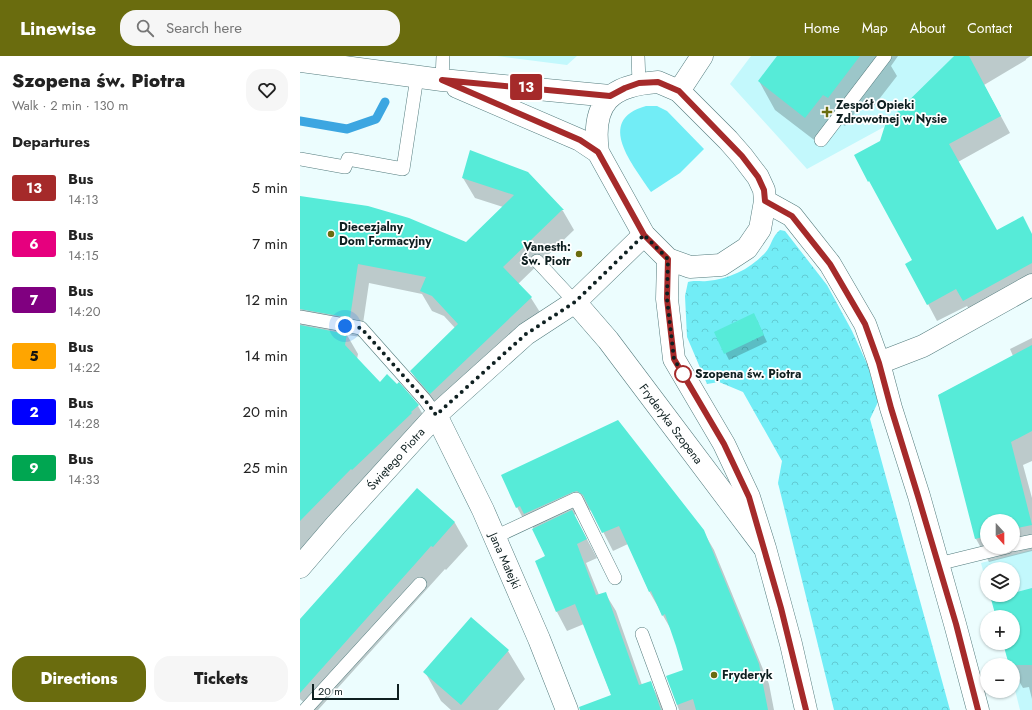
<!DOCTYPE html>
<meta charset="utf-8">
<style>
body{margin:0;font-family:Jost,sans-serif;background:#f6f6f6;color:#222;height:100vh;display:flex;flex-direction:column;font-size:15px;white-space:nowrap}
*{box-sizing:border-box;margin:0}
p{font-size:13px;color:#767676}
.icon{flex:none;width:22px;height:22px;fill:none;stroke:currentColor;stroke-width:2;stroke-linecap:round;stroke-linejoin:round}
.map{position:relative;flex:1;overflow:hidden}
.panel{display:flex;flex-direction:column;background:#fff;width:300px}
.panel>*{flex:none}
.badge{padding:0 8px;border-radius:3px;font-size:14px;line-height:26px}
.needle{width:26px;rotate:159deg}
.controls{position:absolute;left:680px;top:458px;display:grid;gap:8px}
.controls a{display:grid;place-items:center;width:40px;height:40px;border-radius:50%;background:#fff;box-shadow:0 1px 3px #0004;font-size:20px}
.scale{position:absolute;left:12px;bottom:10px;width:87px;box-sizing:border-box;padding-left:4px;border:2px solid #0f2021;border-top:0;font-size:11px;line-height:14px;white-space:nowrap;color:#0f2021;-webkit-text-stroke:3px #fff;paint-order:stroke}
.you{position:absolute;width:20px;height:20px;margin:-10px;border:3px solid #fff;border-radius:50%;background:#1a73e8;box-shadow:0 0 0 6px #1a73e833}
.map>.badge{position:absolute;translate:-50% -50%;box-shadow:0 0 0 2px #fff}
h2{padding:0 12px;font-size:15px;line-height:36px}
.round{display:grid;place-items:center;flex:none;width:42px;height:42px;border-radius:16px;background:#f6f6f6}
.headline{display:flex;align-items:center;justify-content:space-between;height:68px;padding:0 12px}
h1{font-size:19px;font-weight:800;line-height:30px}
.cta{display:flex;gap:8px;margin-top:auto;padding:8px 12px}
.cta a{flex:1;height:46px;border-radius:16px;background:#6a6c0e;color:#fff;font-size:16px;font-weight:800;line-height:46px;text-align:center}
.cta a+a{background:#f6f6f6;color:#222}
ul{padding:0;list-style:none}
li{display:flex;align-items:center;gap:12px;height:56px;padding:0 12px}
li div{flex:1}
li b{display:block;font-size:15px}
li em{font-style:normal}
li .badge{min-width:44px;font-weight:700;text-align:center}
header{display:flex;align-items:center;gap:24px;box-sizing:border-box;height:56px;padding:0 20px;background:#6a6c0e;color:#fff}
header strong{font-size:19px}
nav{display:flex;gap:22px;margin-inline-start:auto;font-size:14px}
.search{width:280px;height:36px;background:#f6f6f6;display:flex;align-items:center;gap:10px;box-sizing:border-box;padding:0 14px;border-radius:16px;color:#767676;font-size:15px}
main{display:flex;flex:1;min-height:0}
.map>svg:first-child{display:block}
.built{fill:#c3f8fc}
.grass{fill:#72edf6}
.forest{fill:url(#forest-crowns)}
.shadow{fill:#0003;fill-rule:evenodd}
.lines{fill:none;stroke-linecap:round;stroke-linejoin:round}
.stream{stroke:#3ca6e1;stroke-width:9}
.building{fill:#56ebd8}
.lane-casing{stroke:#537b7d;stroke-width:14}
.street-casing{stroke:#537b7d;stroke-width:23}
.secondary-casing{stroke:#537b7d;stroke-width:23}
.lane{stroke:#fff;stroke-width:13}
.street{stroke:#fff;stroke-width:22}
.secondary{stroke:#fff;stroke-width:22}
.line-casing{stroke:#fff;stroke-width:9}
.line{stroke:#a52a2a;stroke-width:6}
.walk{stroke:#0f2021;stroke-width:4;stroke-dasharray:0 7.2}
.poi-dot{fill:#6a6c0e;stroke:#fff;stroke-width:1.5}
.stop-dot{fill:#fff;stroke:#a52a2a;stroke-width:2}
.labels{text-anchor:middle;dominant-baseline:central;stroke-width:3.5;stroke-linejoin:round;paint-order:stroke}
.poi-label{font-size:12px;font-weight:bold;fill:#0f2021;stroke:#fff;text-anchor:start}
.stop-label{font-size:12px;font-weight:bold;fill:#0f2021;stroke:#fff;text-anchor:start}
.street-label{font-size:12px;fill:#0f2021;stroke:#fff}
</style>
<header>
<strong>Linewise</strong>
<div class="search"><svg class="icon" aria-label="search" viewBox="0 0 24 24"><circle cx="10" cy="10" r="6"/><path d="M15 15l6 6"/></svg>Search here</div>
<nav><a>Home</a><a>Map</a><a>About</a><a>Contact</a></nav>
</header>
<main>
<section class="panel">
<div class="headline"><div><h1>Szopena św. Piotra</h1><p>Walk · 2 min · 130 m</p></div><a class="round"><svg class="icon" aria-label="heart" viewBox="0 0 24 24"><path d="M12 20l-8-8c-3-5 5-10 8-4 3-6 11-1 8 4z"/></svg></a></div>
<h2>Departures</h2>
<ul>
<li><span class="badge" style="background:#a52a2a;color:#fff">13</span><div><b>Bus</b><p>14:13</p></div><em>5 min</em></li>
<li><span class="badge" style="background:#e6007e;color:#fff">6</span><div><b>Bus</b><p>14:15</p></div><em>7 min</em></li>
<li><span class="badge" style="background:#800080;color:#fff">7</span><div><b>Bus</b><p>14:20</p></div><em>12 min</em></li>
<li><span class="badge" style="background:#ffa500;color:#111">5</span><div><b>Bus</b><p>14:22</p></div><em>14 min</em></li>
<li><span class="badge" style="background:#00f;color:#fff">2</span><div><b>Bus</b><p>14:28</p></div><em>20 min</em></li>
<li><span class="badge" style="background:#00a651;color:#fff">9</span><div><b>Bus</b><p>14:33</p></div><em>25 min</em></li>
</ul>
<div class="cta"><a>Directions</a><a>Tickets</a></div>
</section>
<div class="map">
<svg width="732" height="654" viewBox="0 0 732 654">
<defs>
<pattern id="forest-crowns" width="20" height="18" patternUnits="userSpaceOnUse"><rect width="20" height="18" fill="#72edf6"/><path d="M2 6a3 3 0 1 1 6 0M12 15a3 3 0 1 1 6 0" fill="none" stroke="#62cbd3"/></pattern>
</defs>
<rect width="100%" height="100%" fill="#ecfdfe"/>
<path class="built" d="M197,0H277L267,9Z
M451,0H654L595,58L587,63L584,71L507,113L430,28Z
M732,494V654H720L713,626V609H709L703,587H713V561H696L690,539H713V513H687V530L681,507Z"/>
<path class="grass" d="M346,50H357L367,55L404,93L380,117L351,136C334,110 294,64 346,50Z"/>
<path class="forest" d="M480,174L485,175L527,229L552,275L568,310L578,346L570,363L650,654H534L478,427L482,405L443,336L419,326L407,328L387,281L385,240L388,226C395,224 401,226 407,225C429,223 449,214 465,197C471,191 472,180 480,174Z"/>
<path class="shadow" d="M478,0H598L591,10L597,20L573,51L564,45L545,70L540,67L522,90L475,54L459,25Z
M656,0H731L726,3V4L684,29L710,77L658,106L697,176L732,180V229L674,261L667,250L637,265L628,248L614,205L581,86L595,60Z
M227,117L263,155L274,174L218,228L231,242L243,261L142,357L123,335L111,315L155,272L144,260L132,255L122,238L69,227L61,281L47,279L58,298L57,303L80,327L118,350L129,369L0,505V141L166,187L203,151L175,142L163,122Z
M457,265L467,286L429,304L415,276Z
M732,282V405L723,409L732,442V495L689,506L676,483L639,339L713,300L710,293ZM687,465H713V491H687Z
M317,365L403,475L414,494L469,628L474,654H379L367,621L384,615L373,577L349,535L328,488L313,495L293,456L288,453L274,459L297,502L286,507L299,539L305,537L316,555L342,629L350,626L365,654H317L284,568L267,575L257,556L237,505L247,500L231,468L227,470L217,451Z
M117,433L155,467L168,490L146,514L145,513L18,654H12L0,643V565Z
M732,533V643L729,631L723,632L713,615V609H710L704,587H713V561H697L710,539Z
M172,563L208,595L225,623L198,654H151L141,645L125,616Z"/>
<g class="lines">
<path class="stream" d="M0,65L47,73L76,63L85,46"/>
</g>
<path class="building" d="M477,0H560L528,42L523,39L505,62L458,25Z
M654,0H669L701,60L649,88L697,174L723,160L732,178V207L663,245L656,233L627,249L605,208L612,204L569,125L568,126L554,99L580,85L587,63L594,59Z
M170,94L228,116L264,154H262L203,211L232,241L130,338L110,315L158,268L132,240L120,235L126,221L58,208L50,262L0,253V140L68,150L109,162L166,186L214,139L162,122Z
M454,257L464,279L424,298L414,276Z
M0,269L47,278L45,289L80,326L87,318L97,328L99,326L119,349L111,356L112,357L52,414L51,413L0,465Z
M732,289V375L711,386L732,469L713,473V465H687V480L675,483L638,339Z
M318,364L404,474L459,608L468,654H396L393,643L377,649L366,620L383,614L376,590L365,558L362,560L351,535L349,536L319,470L302,477L283,439L277,435L273,436L224,458L220,450L216,452L201,419Z
M117,432L155,466L133,491L131,490L116,507L0,637V563Z
M272,454L287,483L277,488L296,539L306,536L339,629L351,625L361,654H280L279,651L311,639L275,548L256,556L235,505L245,500L232,473Z
M732,532V609H709L703,587H713V561H696L691,543L706,539H713V537Z
M171,561L209,594L161,649L123,616Z"/>
<g class="lines">
<g class="lane-casing">
<path id="lane" d="M338,0L339,27
M142,24L143,0
M521,84L585,0
M0,103L45,111L48,103L103,113L117,21
M237,205L275,246
M0,261L61,272L125,344L136,359
M195,481L276,443L315,522
M713,489L732,485
M638,508L707,491
M342,578L370,654
M5,654L120,528"/>
</g>
<g class="street-casing">
<path id="street" d="M379,35L402,0
M275,246L308,284L463,490
M579,307L623,290L732,229
M136,359L183,454L239,583L267,654
M0,511L36,469L136,359L226,278L275,246L344,179"/>
</g>
<g class="secondary-casing">
<path id="secondary" d="M0,5L142,24L310,40
M358,26L379,35L428,84L442,100L458,121L464,134L465,145L460,173L447,192L421,209L390,211L368,203L344,179L298,96C291,46 311,29 358,26Z
M157,31L280,84L298,96
M465,145L492,160L530,208L565,268L579,307L591,352L619,440L655,568L678,654
M368,203L367,243L374,303L424,388L449,441L465,492L491,588L506,654"/>
</g>
<use href="#lane" class="lane"/>
<use href="#street" class="street"/>
<use href="#secondary" class="secondary"/>
</g>
<g class="lines">
<g class="line-casing">
<path id="line" d="M506,654L481,552L449,441L424,388L374,303L367,243L368,203L344,179L298,96L280,84L142,24L310,40L325,32L339,27L358,26L379,35L442,100L458,121L464,134L465,145L492,160L530,208L565,268L579,307L591,352L618,440L656,568L678,654"/>
</g>
<use href="#line" class="line"/>
<path class="walk" d="M45,270L61,272L125,344L136,359L226,278L275,246L344,179L368,203L367,243L374,303L383,318"/>
</g>
<g class="poi-dot">
<path d="M525 50h4v4h4v4h-4v4h-4v-4h-4v-4h4z"/>
<circle cx="31" cy="178" r="4"/>
<circle cx="279" cy="198" r="4"/>
<circle cx="414" cy="619" r="4"/>
</g>
<circle class="stop-dot" cx="383" cy="318" r="8"/>
<g class="labels">
<g class="poi-label">
<text x="536" y="49">Zespół Opieki<tspan x="536" dy="14">Zdrowotnej w Nysie</tspan></text>
<text x="39" y="171">Diecezjalny<tspan x="39" dy="14">Dom Formacyjny</tspan></text>
<text x="271" y="191" text-anchor="end">Vanesth:<tspan x="271" dy="14">Św. Piotr</tspan></text>
<text x="422" y="619">Fryderyk</text>
</g>
<g class="stop-label">
<text x="395" y="318">Szopena św. Piotra</text>
</g>
<g class="street-label">
<text transform="translate(371 368) rotate(53)">Fryderyka Szopena</text>
<text transform="translate(96 403) rotate(-48)">Świętego Piotra</text>
<text transform="translate(205 505) rotate(66)">Jana Matejki</text>
</g>
</g>
</svg>
<div class="controls">
<a><svg class="needle" viewBox="-14 -14 28 28"><path d="M0-13l5 13h-10z" fill="#e53935"/><path d="M0 13l5-13h-10z" fill="#767676"/></svg></a>
<a><svg class="icon" aria-label="layers" viewBox="0 0 24 24"><path d="M12 4l9 5-9 5-9-5zM3 14l9 5 9-5"/></svg></a>
<a>+</a>
<a>−</a>
</div>
<div class="scale">20 m</div>
<div class="you" style="left:45px;top:270px"></div>
<b class="badge" style="left:226px;top:31px;background:#a52a2a;color:#fff">13</b>
</div>
</main>
